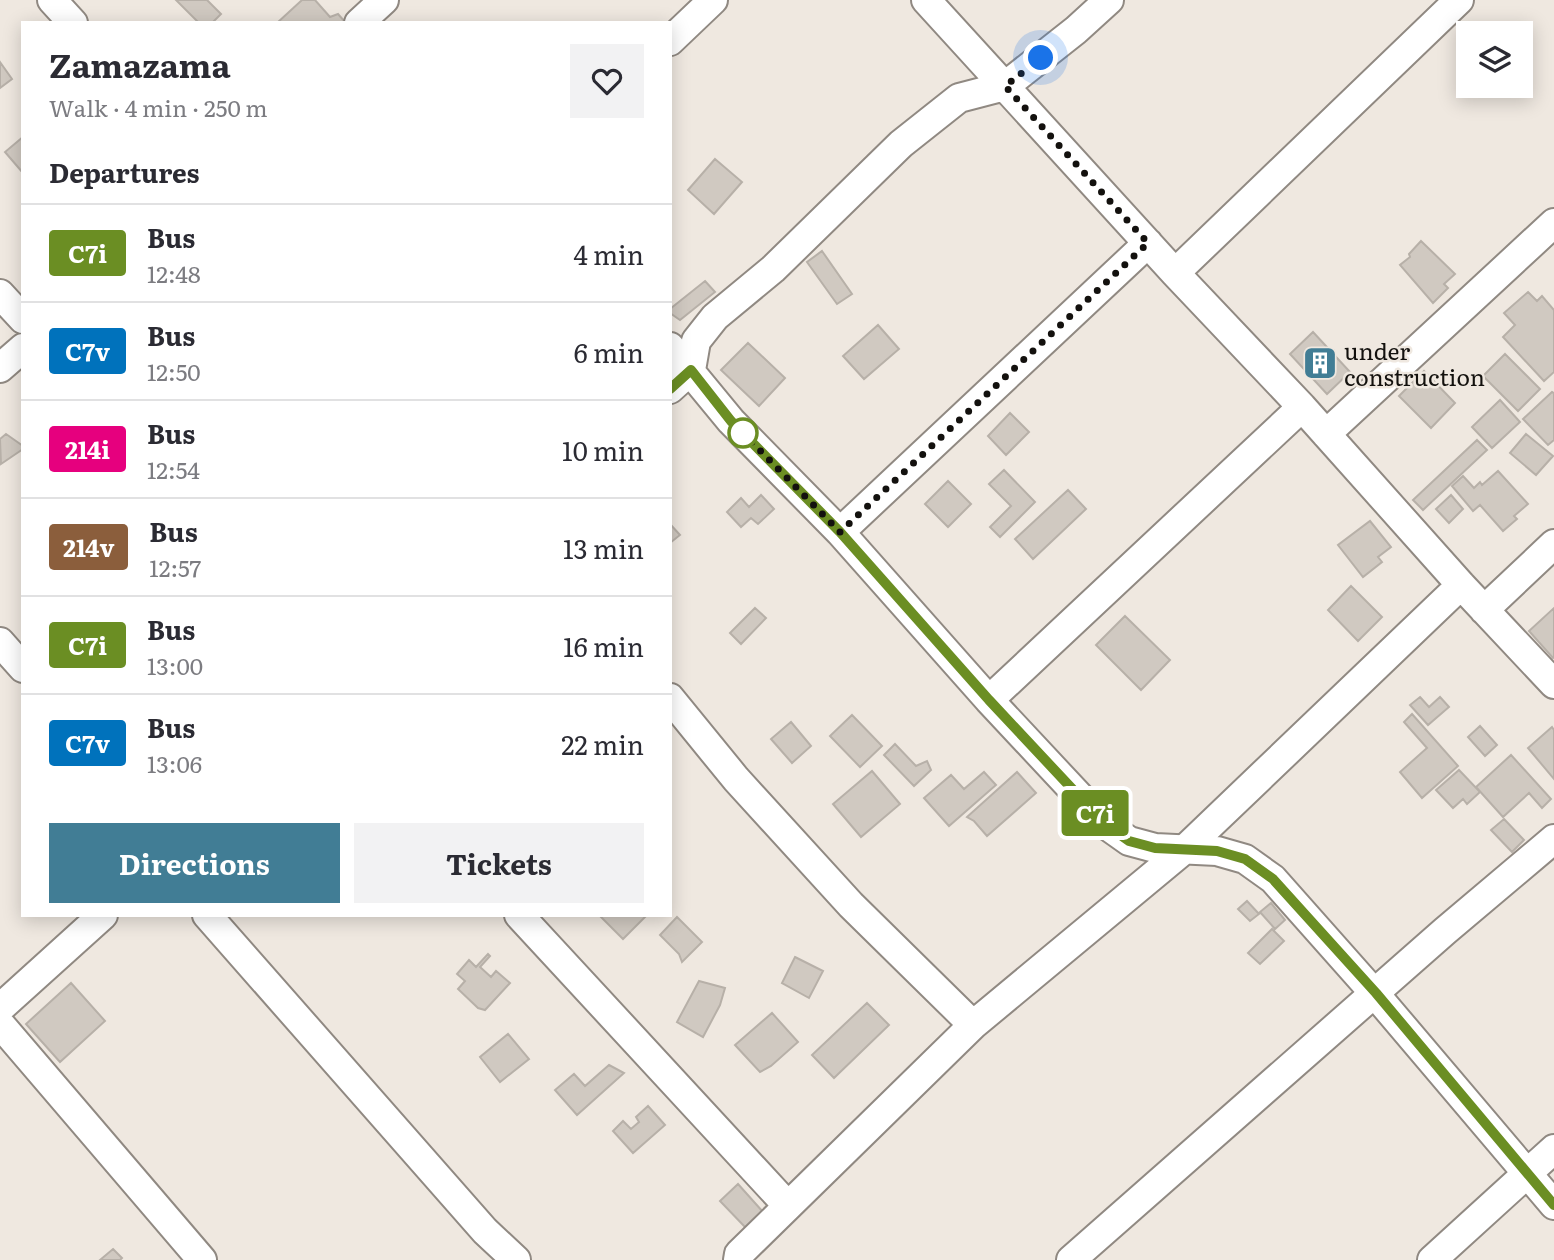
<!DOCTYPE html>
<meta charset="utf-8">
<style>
body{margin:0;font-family:Literata,serif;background:#f2f2f3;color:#2b2b33;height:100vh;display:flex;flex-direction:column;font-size:26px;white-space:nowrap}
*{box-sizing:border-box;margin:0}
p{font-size:23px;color:#7c7c81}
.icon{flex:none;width:38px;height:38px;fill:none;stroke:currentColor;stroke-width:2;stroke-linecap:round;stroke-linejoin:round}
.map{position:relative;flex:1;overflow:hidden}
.details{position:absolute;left:21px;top:21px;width:651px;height:896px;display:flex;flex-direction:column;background:#fff;border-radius:0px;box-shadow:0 4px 18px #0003}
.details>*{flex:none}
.badge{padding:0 14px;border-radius:5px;font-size:24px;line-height:46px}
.controls{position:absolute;left:1456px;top:21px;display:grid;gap:14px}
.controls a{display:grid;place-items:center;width:77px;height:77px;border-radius:0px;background:#fff;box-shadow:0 4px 18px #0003;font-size:35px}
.you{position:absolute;width:35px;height:35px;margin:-18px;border:5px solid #fff;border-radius:50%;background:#1a73e8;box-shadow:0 0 0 10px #1a73e833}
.map>.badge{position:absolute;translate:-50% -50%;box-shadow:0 0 0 4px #fff}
h2{padding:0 28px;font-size:26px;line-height:63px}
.round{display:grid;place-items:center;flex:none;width:74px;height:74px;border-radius:0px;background:#f2f2f3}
.overview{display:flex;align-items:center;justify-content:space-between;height:119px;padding:0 28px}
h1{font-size:33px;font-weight:700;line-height:52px}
.primary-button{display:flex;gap:14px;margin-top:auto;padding:14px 28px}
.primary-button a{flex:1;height:80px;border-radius:0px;background:#417d95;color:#fff;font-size:28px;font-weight:700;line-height:80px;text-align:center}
.primary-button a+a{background:#f2f2f3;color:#2b2b33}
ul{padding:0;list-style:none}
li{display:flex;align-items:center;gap:21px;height:98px;padding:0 28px;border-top:2px solid #e1e1e2}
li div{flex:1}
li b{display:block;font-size:26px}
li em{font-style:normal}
li .badge{min-width:77px;font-weight:700;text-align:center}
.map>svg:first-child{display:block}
.building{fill:#d0c9c1;stroke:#b7b0a8;stroke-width:2}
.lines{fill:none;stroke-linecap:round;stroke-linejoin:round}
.minor-casing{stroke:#908982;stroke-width:32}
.minor{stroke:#fff;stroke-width:28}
.line-casing{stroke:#fff;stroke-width:16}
.line{stroke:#6b8e23;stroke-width:10}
.walk{stroke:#13110e;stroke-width:7;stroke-dasharray:0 12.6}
.stop-dot{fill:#fff;stroke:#6b8e23;stroke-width:3.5}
.labels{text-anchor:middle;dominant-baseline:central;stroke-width:5;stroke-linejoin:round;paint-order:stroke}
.poi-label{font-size:23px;fill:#13110e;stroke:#efe8e0;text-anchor:start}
</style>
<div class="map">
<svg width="1554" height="1260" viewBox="0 0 1554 1260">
<rect width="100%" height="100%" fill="#efe8e0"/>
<path class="building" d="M176,0H207L221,14L212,23H199Z
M302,0H315L330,17L338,14L346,23H277Z
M0,62L12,79L0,88Z
M23,137V173L5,152Z
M715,159L742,182L714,214L688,190Z
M1421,241L1455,274L1444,284L1448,288L1433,303L1400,265L1410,257L1409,254Z
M822,251L852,294L837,304L807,262Z
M705,281L715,292L680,320L670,313V309Z
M1528,292L1537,301L1542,296L1554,310V372L1544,381L1503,337L1515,325L1504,313Z
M878,325L899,349L864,379L843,356Z
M1313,332L1350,372L1327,394L1290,354Z
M748,343L785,378L759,406L721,370Z
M1505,354L1540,389L1518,411L1483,376Z
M1424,371L1455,403L1431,428L1399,396Z
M1552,392L1554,393V440L1548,445L1523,419Z
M1500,400L1520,422L1492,448L1472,427Z
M1010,413L1029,432L1006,455L988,436Z
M6,434L23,446V449L1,464L0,439Z
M1526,434L1553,456L1536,475L1510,453Z
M1477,440L1487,450L1423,510L1413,500Z
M1004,470L1035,502L1000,537L990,527L1011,506L989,484Z
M1498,471L1528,504L1514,516L1517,519L1503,531L1480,505L1473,511L1452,486L1463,476L1474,488L1480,482L1482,485Z
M948,481L971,504L948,527L925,504Z
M1068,490L1086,509L1033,559L1015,539Z
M761,495L774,509L758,524L751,518L741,527L727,512L741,498L749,507Z
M1451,495L1463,509L1449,523L1436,509Z
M1370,521L1391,547L1378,557L1382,562L1363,577L1338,545Z
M670,524L680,535L670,543Z
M1351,586L1382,617L1358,641L1328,610Z
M755,608L766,618L741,644L730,633Z
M1554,608V657L1553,658L1529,631Z
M1125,616L1170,660L1141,690L1096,645Z
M1420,697L1429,707L1440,697L1449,707L1428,725L1410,705Z
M1412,714L1458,766L1422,798L1400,772L1427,748L1404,722Z
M852,715L882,746L860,767L830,736Z
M791,722L811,746L792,763L771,739Z
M1480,726L1497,745L1485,756L1468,737Z
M1552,727L1554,730V779L1528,748Z
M895,744L916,766L927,761L931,770L914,786L884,755Z
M1511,755L1551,799L1542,808L1529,793L1503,817L1476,787Z
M1459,770L1480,792L1467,804L1463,799L1453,808L1436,790Z
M872,771L900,804L861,837L833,804Z
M984,772L996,785L949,826L924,798L951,775L964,789Z
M1017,772L1036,793L987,836L974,821L967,817Z
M1504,819L1524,840L1512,852L1491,830Z
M1247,901L1259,914L1250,921L1238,909Z
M1271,903L1285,920L1275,929L1260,912Z
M599,915H647L623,939Z
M677,917L702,942L682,962L679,954L660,935Z
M1272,929L1284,941L1260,964L1248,953Z
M488,954L490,956L480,967L491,977L496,971L510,983L485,1010L478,1008L458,989L465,981L457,974L469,960L476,967Z
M795,957L823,971L809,998L782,983Z
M699,981L725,988L720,1005L703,1037L677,1022Z
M71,983L105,1021L60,1062L26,1024Z
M867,1003L889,1025L834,1078L812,1055Z
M772,1013L798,1042L771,1066L760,1072L735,1045Z
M508,1034L529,1059L500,1082L480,1057Z
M609,1065L624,1073L577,1115L555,1090L574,1074L585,1086Z
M648,1106L665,1125L633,1153L613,1131L623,1121L631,1129L639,1122L636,1117Z
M738,1184L763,1212L746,1228L720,1201Z
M113,1249L122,1258L120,1260H100Z"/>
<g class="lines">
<g class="minor-casing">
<path id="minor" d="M52,0L73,23
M926,0L1175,273L1302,407L1461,585L1554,684
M359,23L384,0
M670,41L713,0
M1175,273L1459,0
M0,294L23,319
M670,347L731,421L840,532L989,700L1105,824L1129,841L1155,848L1217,851L1245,859L1273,879L1375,994L1554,1205
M0,368L23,348
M670,389L691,370L696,341L715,317L773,269L901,144L959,98L1005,86L1076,30L1109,0
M1326,434L1554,223
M840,532L1148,243
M1484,610L1554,544
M0,642L23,668
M670,698L736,779L851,905L973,1025
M989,700L1302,407
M207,915L485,1231L516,1260
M519,915L788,1206
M0,1008L103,915
M0,1024L202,1260
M738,1260L739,1254L973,1025L1185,849L1461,585
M1071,1260L1445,931L1554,839
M1432,1260L1554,1149"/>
</g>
<use href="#minor" class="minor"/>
</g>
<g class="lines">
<g class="line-casing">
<path id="line" d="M670,389L691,370L731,421L840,532L989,700L1105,824L1129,841L1155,848L1217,851L1245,859L1273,879L1376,993L1554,1205"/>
</g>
<use href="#line" class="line"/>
<path class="walk" d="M743,433L840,532L1148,243L1005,86L1041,58"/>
</g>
<defs>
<g id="building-square" transform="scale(1.75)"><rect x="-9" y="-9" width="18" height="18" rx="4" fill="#417d95" stroke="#efe8e0"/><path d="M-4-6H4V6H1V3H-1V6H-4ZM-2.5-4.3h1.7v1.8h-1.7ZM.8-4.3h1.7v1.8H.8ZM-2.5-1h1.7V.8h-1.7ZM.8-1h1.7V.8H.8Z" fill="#fff"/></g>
</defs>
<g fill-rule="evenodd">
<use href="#building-square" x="1320" y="363"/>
</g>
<circle class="stop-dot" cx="743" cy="433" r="14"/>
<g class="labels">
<g class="poi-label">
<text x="1344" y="350">under<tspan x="1344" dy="26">construction</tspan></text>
</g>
</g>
</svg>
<div class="controls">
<a><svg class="icon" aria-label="layers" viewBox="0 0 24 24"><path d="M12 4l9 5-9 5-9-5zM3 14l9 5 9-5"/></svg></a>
</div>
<div class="you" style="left:1041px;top:58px"></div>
<b class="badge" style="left:1095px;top:813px;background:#6b8e23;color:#fff">C7i</b>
<section class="details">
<div class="overview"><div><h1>Zamazama</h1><p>Walk · 4 min · 250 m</p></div><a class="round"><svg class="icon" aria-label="heart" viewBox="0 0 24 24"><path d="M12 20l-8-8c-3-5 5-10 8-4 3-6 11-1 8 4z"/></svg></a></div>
<h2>Departures</h2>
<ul>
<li><span class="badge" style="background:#6b8e23;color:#fff">C7i</span><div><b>Bus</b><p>12:48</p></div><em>4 min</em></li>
<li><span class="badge" style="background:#0072bc;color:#fff">C7v</span><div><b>Bus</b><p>12:50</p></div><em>6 min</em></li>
<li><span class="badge" style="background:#e6007e;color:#fff">214i</span><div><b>Bus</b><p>12:54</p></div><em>10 min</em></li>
<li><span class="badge" style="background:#8b5e3c;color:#fff">214v</span><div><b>Bus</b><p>12:57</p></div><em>13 min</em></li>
<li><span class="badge" style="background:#6b8e23;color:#fff">C7i</span><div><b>Bus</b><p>13:00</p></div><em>16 min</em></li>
<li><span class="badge" style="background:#0072bc;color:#fff">C7v</span><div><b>Bus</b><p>13:06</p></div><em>22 min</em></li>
</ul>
<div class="primary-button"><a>Directions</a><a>Tickets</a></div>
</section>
</div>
